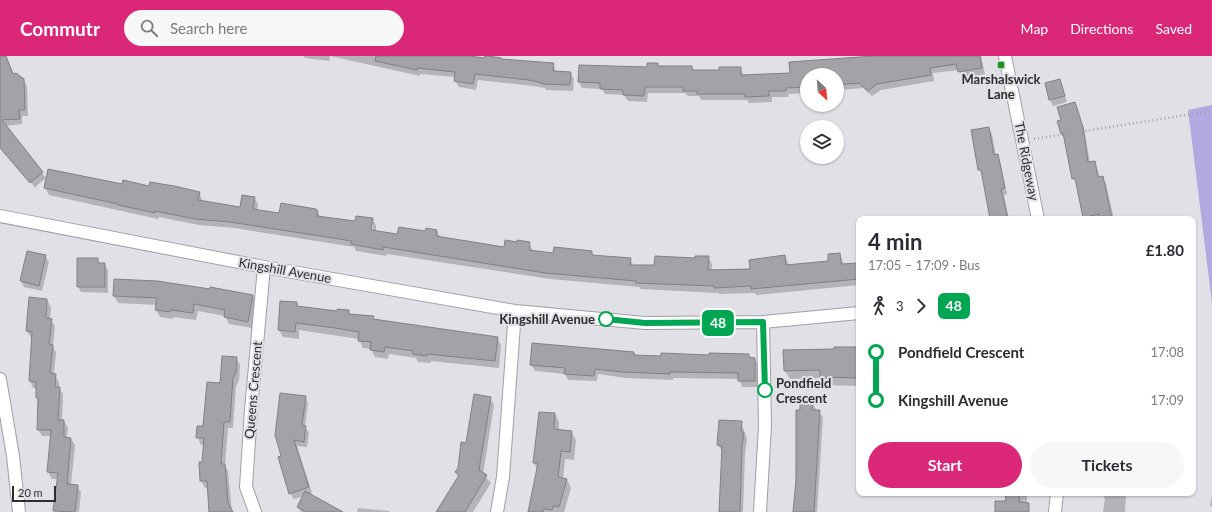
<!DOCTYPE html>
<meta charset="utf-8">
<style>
body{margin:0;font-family:Lato,sans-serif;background:#f7f7f7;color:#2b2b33;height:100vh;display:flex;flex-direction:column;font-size:15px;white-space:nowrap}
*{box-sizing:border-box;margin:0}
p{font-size:13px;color:#7c7c81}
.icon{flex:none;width:22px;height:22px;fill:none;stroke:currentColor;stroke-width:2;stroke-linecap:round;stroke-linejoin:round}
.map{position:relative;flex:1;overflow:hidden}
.sheet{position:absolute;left:856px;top:160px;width:340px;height:280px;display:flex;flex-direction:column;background:#fff;border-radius:8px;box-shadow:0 1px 3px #0004}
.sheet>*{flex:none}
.badge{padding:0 8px;border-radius:6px;font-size:14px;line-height:26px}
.needle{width:26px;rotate:154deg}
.tools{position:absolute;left:800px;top:12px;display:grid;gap:8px}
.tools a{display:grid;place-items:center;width:44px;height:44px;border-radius:50%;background:#fff;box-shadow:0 1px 3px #0004;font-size:20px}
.scale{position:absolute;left:12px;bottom:10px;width:44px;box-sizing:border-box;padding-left:4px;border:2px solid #2d2d2f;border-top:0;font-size:11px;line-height:14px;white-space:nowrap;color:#2d2d2f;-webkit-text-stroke:3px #e1e0e6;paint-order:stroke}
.map>.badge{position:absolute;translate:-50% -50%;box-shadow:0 0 0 2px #fff}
.legs{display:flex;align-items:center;gap:6px;height:44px;padding:0 12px;font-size:13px}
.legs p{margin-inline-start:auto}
.overview{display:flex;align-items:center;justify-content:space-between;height:68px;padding:0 12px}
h1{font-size:22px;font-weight:700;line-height:30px}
.primary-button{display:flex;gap:8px;margin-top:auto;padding:8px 12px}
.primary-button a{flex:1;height:46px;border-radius:24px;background:#db2777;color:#fff;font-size:16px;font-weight:700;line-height:46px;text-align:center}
.primary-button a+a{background:#f7f7f7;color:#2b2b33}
ul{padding:0 12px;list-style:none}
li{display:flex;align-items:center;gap:14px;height:48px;font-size:15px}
li i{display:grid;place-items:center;width:6px;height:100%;margin:0 5px;background:currentColor}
li i::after{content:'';width:10px;height:10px;margin:-5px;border:3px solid;border-radius:50%;background:#fff}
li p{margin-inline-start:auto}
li:first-child i{background:linear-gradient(#0000 50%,currentColor 0)}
li:last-child i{background:linear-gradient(currentColor 50%,#0000 0)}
header{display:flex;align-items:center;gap:24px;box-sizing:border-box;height:56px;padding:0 20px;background:#db2777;color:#fff}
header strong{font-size:19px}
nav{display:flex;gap:22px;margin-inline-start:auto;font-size:14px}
.search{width:280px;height:36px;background:#f7f7f7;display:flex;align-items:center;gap:10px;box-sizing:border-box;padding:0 14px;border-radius:22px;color:#7c7c81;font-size:15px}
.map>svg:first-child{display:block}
.green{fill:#b3a9e0}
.shadow{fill:#0003;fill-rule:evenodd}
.building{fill:#a3a2a7;stroke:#818185}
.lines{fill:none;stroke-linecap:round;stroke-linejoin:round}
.street-casing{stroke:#a09fa4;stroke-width:14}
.path{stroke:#9f9ea3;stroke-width:2.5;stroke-dasharray:1 3;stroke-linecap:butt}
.street{stroke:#fff;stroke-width:12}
.line-1-casing{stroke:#fff;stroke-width:9}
.line-1{stroke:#00a651;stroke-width:6}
.poi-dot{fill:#1d9423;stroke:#e1e0e6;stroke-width:1.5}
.stop-1-dot{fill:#fff;stroke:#00a651;stroke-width:2}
.labels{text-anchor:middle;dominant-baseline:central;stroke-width:4;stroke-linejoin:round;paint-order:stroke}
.poi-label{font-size:13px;font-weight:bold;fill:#2d2d2f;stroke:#e1e0e6}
.street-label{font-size:13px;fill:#2d2d2f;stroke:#e1e0e6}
.stop-label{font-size:13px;font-weight:bold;fill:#2d2d2f;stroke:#e1e0e6;text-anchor:end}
</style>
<header>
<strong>Commutr</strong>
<div class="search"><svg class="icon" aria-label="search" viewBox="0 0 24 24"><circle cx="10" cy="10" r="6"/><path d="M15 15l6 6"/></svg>Search here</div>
<nav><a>Map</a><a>Directions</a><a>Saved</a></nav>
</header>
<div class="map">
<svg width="1212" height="456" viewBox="0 0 1212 456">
<rect width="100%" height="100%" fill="#e1e0e6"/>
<path class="green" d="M1212,49V247L1188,54Z"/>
<path class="shadow" d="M0,0H6L14,19L23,24L27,30L28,60H22V68L5,70L46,122L34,132V130L1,91Z
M304,0H462L553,8L556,16L570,17L574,23L573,35L546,34L545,32L533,30L478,24L476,34L459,31L455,25L456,21L420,18V20L330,0L329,5L305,2Z
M883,0H981L985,18L963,22L959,14L933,17L934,25L881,34L872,40L863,32L841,34L837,29V19H807V37L788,38L789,41H772V46L749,47L747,44H701L699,40H688L685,37H648L647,46L628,45L624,39L605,38L602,33L582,32L579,26L648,12L657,8L659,11H692L694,15H720L740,12L744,20L791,18Z
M1060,24L1067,46L1053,50L1050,44Z
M1075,47L1085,78L1090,107L1095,106L1100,122H1103L1106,128L1114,163H1085L1077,128L1073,122L1065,83L1061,77L1062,64Z
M988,72L992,78L996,100L1000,105L1007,138L1004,139L1009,163H991L973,75Z
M49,114L123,129L199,137L203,146L241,152L254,142L258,148L257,155L280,158L317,155L321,162L356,166L373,163L376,170V176L398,179L437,175L441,182L504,192L518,187H529L533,195L554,198L591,196L594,201L630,203L634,210H655L708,201L712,208V215L751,213L785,200L789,209L829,206L840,198L844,209L859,208V229L756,239L755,237L719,238L718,237L641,233L639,231L550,223L387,198L386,200L356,195L354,191L234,172L199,169L159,161L158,163L49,139L45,132ZM371,168H373L372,179H370Z
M45,200L49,206L42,235L24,231L21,225Z
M97,203L100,208H104L108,214V237L81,236L78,230Z
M211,232L253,240L257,247L252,272L229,268L225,260L198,255L196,264L174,261L173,263L160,261L156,254L157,249L118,247L114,240L210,234Z
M30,242L47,244L51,251L50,264L55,270L53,291L56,296L54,319L59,326V332L63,338L62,365H64L68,372L67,382L71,383L75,389L71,429L77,430L81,436L79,456L54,455L58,423H52L48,416L52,380H42L38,373L39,346L37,342V332H33L30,325L33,282H31L27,275Z
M297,247L299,251L338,256L348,255L350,259L373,261L375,264L497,282L501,289L499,312L431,305V307L418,306L416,302L389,298L388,303L375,301L371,293L363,292L359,283L299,274V283L283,281L279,274Z
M859,292V330L826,329L822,322L790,323L785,315Z
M634,297L636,300L748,299L750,302L755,303L758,309V331H742L739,323L673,322V324L626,322L598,318L597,325L568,324L565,318L535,315L531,309Z
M236,302L240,309L239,325L236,330L233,372H228L225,410L228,415L232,456H210L208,432H205L201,425L205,389H201L198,382L204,372L221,328Z
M305,341L308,347L305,371L309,377L307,391L297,390L312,437L309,438L341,456H301L298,451L304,440L294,443L290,437L282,400Z
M490,342L494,349L483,418L491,427L473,456H440L459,421L456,416L467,388Z
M812,348L823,361L817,456H795L797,355H801Z
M555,358L559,366V375L571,376L576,384L574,404L565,403L563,423L567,424L571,432L564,456H529L538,414L534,407Z
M741,366L747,383L745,398L743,456H720L722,395L718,389Z
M1006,437H1027V446H1023L1022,456H996L1007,446Z
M1100,437H1126L1125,456H1103L1105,442Z
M1212,439V451L1210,449Z
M358,452L389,455L390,456H357Z"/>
<path class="building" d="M0,0H6L13,18L16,17L24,23L25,54H19L20,63L2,64L43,116L30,127L0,92Z
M376,0H470L484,2L485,0H489L501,2V3L554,7L553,15L571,16L570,29L542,28V27L529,24L475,18L473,28L454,25L455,16L417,12V14L375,5Z
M874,0H980L982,12L958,16L956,8L930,12L931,19L877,28L868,35L859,27L837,29V19H807V31L786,32V35H769V40L745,41V38H697V35H683V31H645L644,40L623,39V34L600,33V27L578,26L579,9L647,11V7H658V10H692V14H719V11H741V19L790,17L789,6Z
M1060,23L1065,40L1049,44L1045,27Z
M1075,46L1083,71L1088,106L1095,105L1098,121L1103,120L1112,163H1099V158L1083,162L1075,122L1072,123L1063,77L1061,78L1057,65L1061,64L1057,51Z
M989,71L994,99L998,98L1005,132L1001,133L1008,163H990L981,114H978L971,74Z
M48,113L122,128L123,124L149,130L150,126L174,130L200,136L198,144L240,151L242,139L255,141L253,153L279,157L281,147L316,153L318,155L317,160L355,165L356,160L373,162L371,174L397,178L399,171L425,175L426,172L437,174L436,180L504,191L505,184L517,186V184L530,186L529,194L553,197L554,191L592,195V199L631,202L630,209H654L655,200L695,202V200H709L708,214L750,213L749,204L785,199L786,209L828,205V198L840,197L841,208L859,207V223L751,233V230L714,232V230L636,227V225L545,217L383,191V194L351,188L352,185L230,166L195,163L155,155V157L118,149V148L44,132Z
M27,195L46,199L39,230L20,225Z
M77,202H98V207H105V231H77Z
M114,223L157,225L210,233V231L253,239L248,266L224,261L225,254L194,248L193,257L170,254V256L155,254L157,242L113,240Z
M29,241L47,243L46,262L52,263L49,288L53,289L50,317L56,318L55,331H60L58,364H64V381L71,382L67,428L78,429L75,456L53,455L58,417L47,416L51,374H37L38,342H36V326L29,325L32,276L26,275Z
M280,245L297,246V250L337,255V253L349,254V258L374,260L373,263L498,281L495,305L427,298V300L413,298V295L385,291L384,296L370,294L371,286L358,285L359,276L335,272L296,267L295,276L278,274Z
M532,287L634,296V299L661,300V297L709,299V297L749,298V301L755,302V325H738V317L670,316V318L622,316L595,313L594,320L564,318L565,312L530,309Z
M834,291H859V322L820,321V314L784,315L783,294L834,293Z
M222,300L237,301L236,317L233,322L230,366H224L221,408H225L228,447L233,456H209L207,425H200L199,406H202L204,382H196L197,370H203L207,326L220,327Z
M280,337L306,340L302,369L306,370L304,386L294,384L309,431L289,438L278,401L281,400L275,379Z
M474,338L491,341L479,414L487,419L465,456H436L459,419L455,416L458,412L461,386L466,387Z
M800,346L813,347L812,354H820L814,456H793L796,424V354H800Z
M539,356L555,357L554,373L572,375L570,396L561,395L558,421L567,423L559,451L553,450L552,454L543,453V456H528L538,407H533Z
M719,364L742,365L741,376H744L742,391L740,456H719L722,390L717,389Z
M305,435L343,456H306L297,451Z
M1005,437H1020L1019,446L1029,447V456H995V445H1006Z"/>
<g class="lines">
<g class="street-casing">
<path id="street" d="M1005,0L1038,163
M0,160L264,211L515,255L645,267L763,266L859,257
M0,323L13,400L19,456
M255,456L246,431L251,354L264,211
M497,456L503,421L515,255
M760,456L765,370L763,266
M1055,456L1057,437"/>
</g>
<path class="path" d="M1034,83L1212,55"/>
<use href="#street" class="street"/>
</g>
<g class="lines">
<g class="line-1-casing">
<path id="line-1" d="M606,263L645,267L763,266L765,334"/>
</g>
<use href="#line-1" class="line-1"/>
</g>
<rect class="poi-dot" x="997" y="5" width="8" height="8" rx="2"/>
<g class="stop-1-dot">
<circle cx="606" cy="263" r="7"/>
<circle cx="765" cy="334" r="7"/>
</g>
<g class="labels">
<g class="poi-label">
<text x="1001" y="23">Marshalswick<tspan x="1001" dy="15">Lane</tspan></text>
</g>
<g class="street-label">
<text transform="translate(1027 105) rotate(79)">The Ridgeway</text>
<text transform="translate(285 214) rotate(10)">Kingshill Avenue</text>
<text transform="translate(253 334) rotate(-85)">Queens Crescent</text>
</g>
<g class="stop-label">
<text x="595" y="263">Kingshill Avenue</text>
<text x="776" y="327" text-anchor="start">Pondfield<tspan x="776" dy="15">Crescent</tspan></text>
</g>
</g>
</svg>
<div class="tools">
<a><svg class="needle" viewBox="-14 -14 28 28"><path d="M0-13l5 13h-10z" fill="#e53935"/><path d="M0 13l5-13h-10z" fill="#7c7c81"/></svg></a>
<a><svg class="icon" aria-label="layers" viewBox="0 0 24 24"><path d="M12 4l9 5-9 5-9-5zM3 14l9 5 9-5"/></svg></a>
</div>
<div class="scale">20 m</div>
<b class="badge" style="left:718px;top:267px;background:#00a651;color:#fff">48</b>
<section class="sheet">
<div class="overview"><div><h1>4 min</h1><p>17:05 – 17:09 · Bus</p></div><b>£1.80</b></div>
<div class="legs"><svg class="icon" aria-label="walk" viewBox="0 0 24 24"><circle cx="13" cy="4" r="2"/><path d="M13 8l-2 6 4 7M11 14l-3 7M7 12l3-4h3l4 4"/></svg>3<svg class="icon" aria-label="forward" viewBox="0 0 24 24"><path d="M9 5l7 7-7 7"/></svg><b class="badge" style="background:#00a651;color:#fff">48</b></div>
<ul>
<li><i style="color:#00a651"></i><b>Pondfield Crescent</b><p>17:08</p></li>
<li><i style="color:#00a651"></i><b>Kingshill Avenue</b><p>17:09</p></li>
</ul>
<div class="primary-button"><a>Start</a><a>Tickets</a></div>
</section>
</div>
